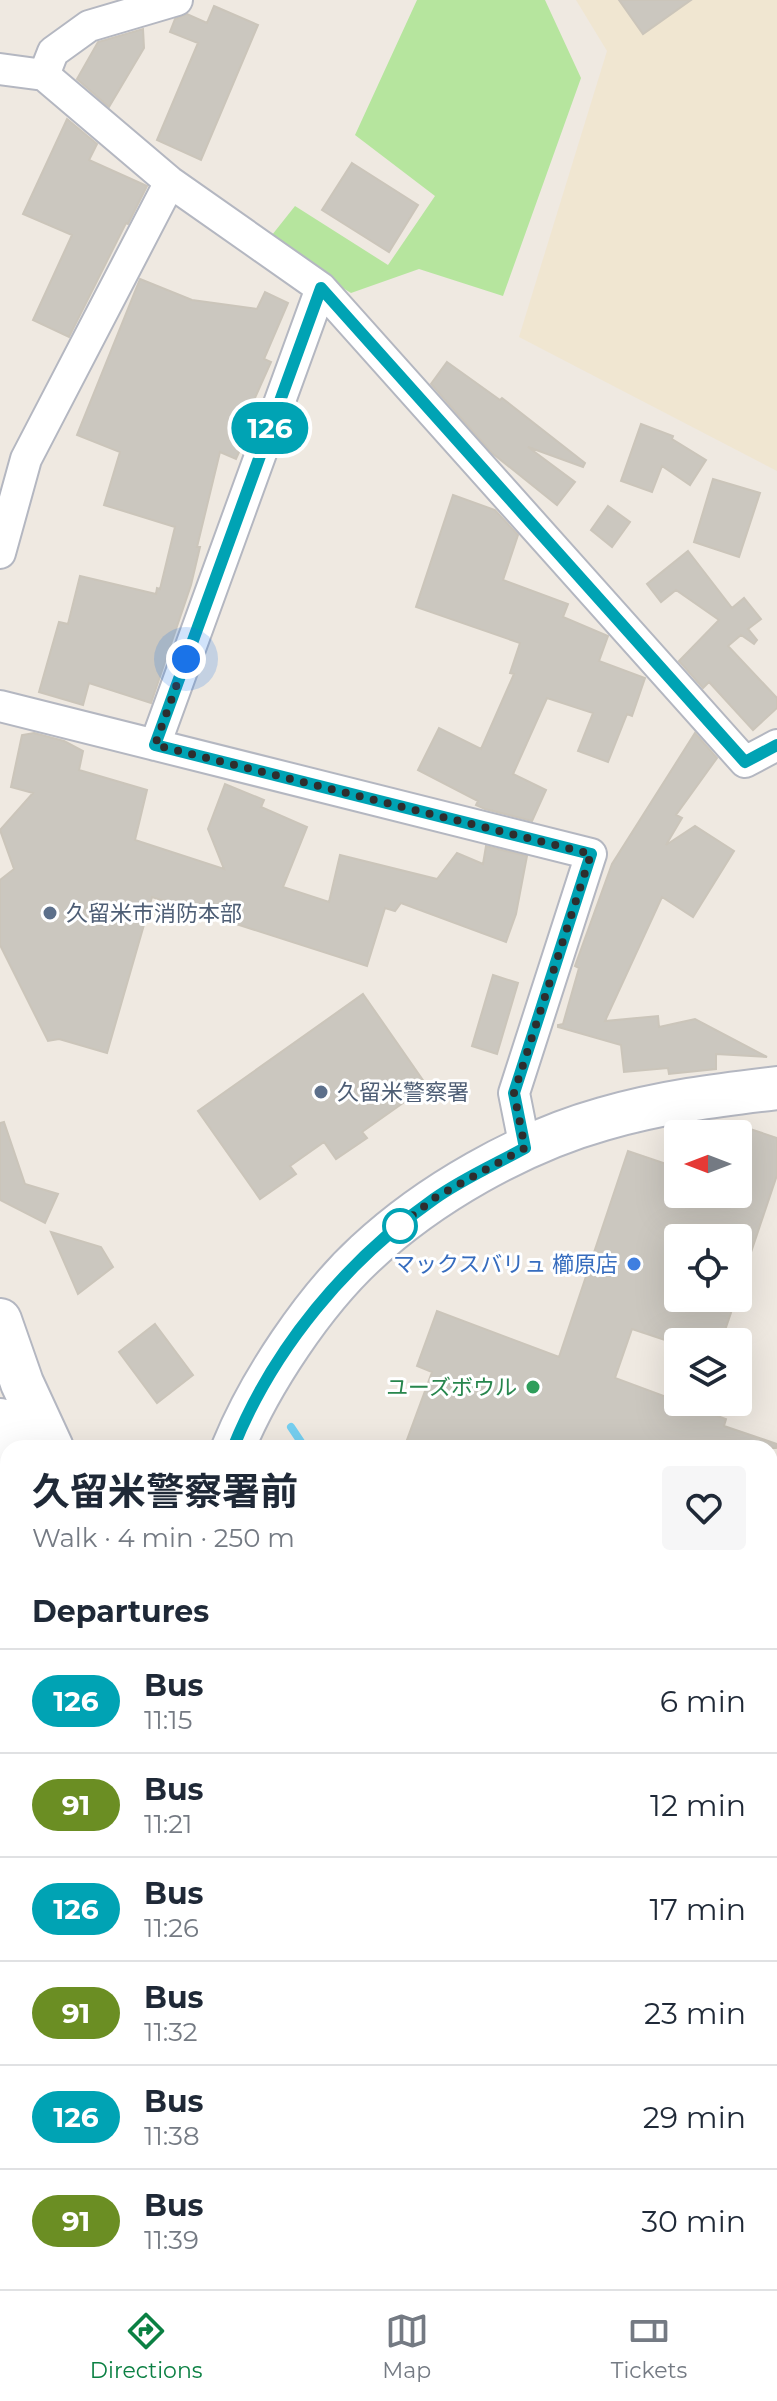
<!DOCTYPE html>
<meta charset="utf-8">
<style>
body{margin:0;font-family:Montserrat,"Noto Sans JP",sans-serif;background:#f6f6f7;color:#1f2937;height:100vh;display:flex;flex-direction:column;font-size:30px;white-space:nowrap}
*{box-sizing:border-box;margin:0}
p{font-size:26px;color:#747a83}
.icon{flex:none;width:44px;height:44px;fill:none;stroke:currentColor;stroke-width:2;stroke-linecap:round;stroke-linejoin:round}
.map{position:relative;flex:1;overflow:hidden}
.drawer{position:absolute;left:0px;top:1440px;width:778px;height:850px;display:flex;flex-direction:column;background:#fff;border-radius:24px 24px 0 0;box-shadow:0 8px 32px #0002}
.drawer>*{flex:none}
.badge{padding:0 16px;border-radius:26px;font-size:28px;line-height:52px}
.needle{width:52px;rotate:270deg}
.tools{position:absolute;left:664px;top:1120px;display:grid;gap:16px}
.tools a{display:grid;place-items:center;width:88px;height:88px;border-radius:8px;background:#fff;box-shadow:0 8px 32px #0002;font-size:40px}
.you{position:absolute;width:40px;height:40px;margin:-20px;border:6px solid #fff;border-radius:50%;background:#1a73e8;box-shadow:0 0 0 12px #1a73e833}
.map>.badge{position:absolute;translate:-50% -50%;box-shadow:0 0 0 4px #fff}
h2{padding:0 32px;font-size:30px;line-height:72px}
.round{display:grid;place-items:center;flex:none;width:84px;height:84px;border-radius:8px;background:#f6f6f7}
.headline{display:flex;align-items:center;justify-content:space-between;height:136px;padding:0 32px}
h1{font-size:38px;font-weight:700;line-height:60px}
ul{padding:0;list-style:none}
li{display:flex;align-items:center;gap:24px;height:104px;padding:0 32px;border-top:2px solid #e0e1e3}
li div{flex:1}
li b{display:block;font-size:30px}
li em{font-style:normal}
li .badge{min-width:88px;font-weight:700;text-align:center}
.tabs{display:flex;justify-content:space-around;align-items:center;height:112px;border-top:2px solid #e0e1e3;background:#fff;font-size:22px;color:#747a83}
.tabs a{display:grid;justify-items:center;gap:4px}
.tabs .active{color:#0b8043}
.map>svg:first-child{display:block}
.education{fill:#f0e6d1}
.green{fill:#b6e59e}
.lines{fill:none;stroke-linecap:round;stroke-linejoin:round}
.stream{stroke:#75cff0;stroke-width:8}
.building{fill:#cbc7bf;stroke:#cbc5ba;stroke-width:2}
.street-casing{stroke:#b4b7c1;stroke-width:34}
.secondary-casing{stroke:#b4b7c1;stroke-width:46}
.street{stroke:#fff;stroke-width:30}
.secondary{stroke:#fff;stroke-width:42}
.line-casing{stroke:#fff;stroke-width:18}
.line{stroke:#00a3b4;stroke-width:12}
.walk{stroke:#2e2e2e;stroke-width:8;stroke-dasharray:0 14.4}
.service-dot{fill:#5c6f8a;stroke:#fff;stroke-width:3}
.stop-dot{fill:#fff;stroke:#00a3b4;stroke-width:4}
.shop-dot{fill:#3f7fe0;stroke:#fff;stroke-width:3}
.leisure-dot{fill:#2e9e5b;stroke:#fff;stroke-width:3}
.labels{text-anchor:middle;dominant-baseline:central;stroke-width:6;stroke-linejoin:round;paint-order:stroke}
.service-label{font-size:22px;fill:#4e5e75;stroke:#fff;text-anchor:start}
.shop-label{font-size:22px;fill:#366cbe;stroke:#fff;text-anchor:end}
.leisure-label{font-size:22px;fill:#27864d;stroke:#fff;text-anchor:end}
</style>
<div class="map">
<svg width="777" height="2289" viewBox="0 0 777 2289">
<rect width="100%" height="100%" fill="#efe9e1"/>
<path class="education" d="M576,0H777V471L519,337L607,51Z"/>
<path class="green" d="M417,0H545L581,78L503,296L419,269L351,293L312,269L272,235L295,206L388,265L435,196L355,135Z"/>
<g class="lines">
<path class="stream" d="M291,1427L305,1448
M770,1796L777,1785
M770,2155L777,2166"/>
</g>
<path class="building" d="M619,0H691L643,34Z
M214,6L258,25L201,160L157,140L198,43L170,32L175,19L187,14L207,23Z
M143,29L144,48L109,107L77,79L98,42Z
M67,119L97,144L89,160L147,186L128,224L126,223L69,337L33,320L72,235L23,214Z
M352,163L418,205L389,252L322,210Z
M140,279L192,300L257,309L265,292L288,303L264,359L271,362L246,418L253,421L236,459L220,452L197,547H200L191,585L151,703L89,683L83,705L39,692L59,622L68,624L80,576L156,594L157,588L160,589L175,527L104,505L120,452L77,435Z
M447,362L500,400L502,398L585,463L583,467L528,447L575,482L557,505L492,453L431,384Z
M641,424L673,436L672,439L706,460L690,485L662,466L652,492L621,481Z
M713,479L760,493L739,557L694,542Z
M453,495L495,510L518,535L503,580L568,604L563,617L608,636L599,661L645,678L632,716L627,714L608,762L578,751L593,713L547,698L513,774L546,790L532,821L485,809L476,805L478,801L418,770L439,728L481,749L514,674L510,673L520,643L416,607Z
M608,506L630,522L612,547L591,530Z
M688,551L732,608L744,598L761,619L748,629L757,640L754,644L741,635L728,646L777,698V708L753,730L709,682L703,688L679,661L719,620L676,590L661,602L647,584Z
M34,733L64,741L83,751L79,770L147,790L135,840L224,869L208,829L225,784L264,800L261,807L307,827L283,887L329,902L340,855L437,879L457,853L483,864L486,846L527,856L516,914L506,942L401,903L395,911L385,908L367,966L152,897L107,1053L59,1039L48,1041L0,945V880L14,869L0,830L33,793L11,787L22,735Z
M695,733L717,758L676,815L682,818L666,845L695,826L734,851L693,917L662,897L605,1021L658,1016L659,1027L695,1019L767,1057L716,1054V1069L669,1074L668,1068L624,1072L621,1045L558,1027V1025L563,1024L579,968L575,966L612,864Z
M493,975L518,983L497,1054L472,1046Z
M363,994L427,1086L362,1132L367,1138L336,1159L324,1142L290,1166L296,1174L260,1199L198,1111Z
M4,1122L25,1184L58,1194L45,1223L0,1200V1123Z
M747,1128L777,1138V1175L742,1279H738V1238H678V1298H736L721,1342H671L632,1329L615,1378L726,1419L724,1426L777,1444L776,1448H404L432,1372L417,1366L437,1311L559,1357L628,1151L678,1168V1194H738V1154Z
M51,1232L101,1247L113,1267L78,1294Z
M155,1324L193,1375L157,1403L119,1352Z"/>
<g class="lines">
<g class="street-casing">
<path id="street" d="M0,69L44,75L170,182L321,288L745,762L777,745
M44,75L53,52L89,26L177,0
M0,553L26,459L170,182
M0,706L591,854L514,1093L525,1148
M155,745L321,288
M757,2282L777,2289
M646,2289L648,2282"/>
</g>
<g class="secondary-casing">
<path id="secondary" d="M0,1320L22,1383L52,1448
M0,1420L14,1448
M233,1448C260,1382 314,1301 366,1253C429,1194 521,1142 603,1119C661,1102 718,1095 777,1088
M770,1914L777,1916
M770,1954L777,1956
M0,2157L8,2131"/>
</g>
<use href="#street" class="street"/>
<use href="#secondary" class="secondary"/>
</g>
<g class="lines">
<g class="line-casing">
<path id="line" d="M233,1448C273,1348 347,1260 434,1199C462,1179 496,1164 525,1148L514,1093L591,854L155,745L321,288L745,762L777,745"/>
</g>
<use href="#line" class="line"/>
<path class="walk" d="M186,659L155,745L591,854L514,1093L525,1148L436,1197L389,1234L400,1226"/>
</g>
<g class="service-dot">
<circle cx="50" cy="913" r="8"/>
<circle cx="321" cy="1092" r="8"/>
</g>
<circle class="stop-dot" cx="400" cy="1226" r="16"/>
<circle class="shop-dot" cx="634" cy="1264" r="8"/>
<circle class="leisure-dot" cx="533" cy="1387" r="8"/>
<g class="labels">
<g class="service-label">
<text x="66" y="913">久留米市消防本部</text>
<text x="337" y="1092">久留米警察署</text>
</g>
<g class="shop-label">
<text x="618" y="1264">マックスバリュ 櫛原店</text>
</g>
<g class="leisure-label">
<text x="517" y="1387">ユーズボウル</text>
</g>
</g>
</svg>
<div class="tools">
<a><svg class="needle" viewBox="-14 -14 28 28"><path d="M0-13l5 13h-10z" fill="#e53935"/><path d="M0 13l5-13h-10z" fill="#747a83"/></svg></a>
<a><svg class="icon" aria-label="locate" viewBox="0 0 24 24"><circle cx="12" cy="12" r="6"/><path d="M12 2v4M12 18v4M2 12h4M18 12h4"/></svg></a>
<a><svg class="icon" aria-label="layers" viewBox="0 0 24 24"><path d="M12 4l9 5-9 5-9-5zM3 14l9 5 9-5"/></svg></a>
</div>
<div class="you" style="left:186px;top:659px"></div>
<b class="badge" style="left:270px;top:428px;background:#00a3b4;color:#fff">126</b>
<section class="drawer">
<div class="headline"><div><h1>久留米警察署前</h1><p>Walk · 4 min · 250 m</p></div><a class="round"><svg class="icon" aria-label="heart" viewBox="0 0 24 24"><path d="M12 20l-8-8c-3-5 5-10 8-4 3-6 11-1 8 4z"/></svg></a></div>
<h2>Departures</h2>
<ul>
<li><span class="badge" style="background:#00a3b4;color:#fff">126</span><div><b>Bus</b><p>11:15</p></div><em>6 min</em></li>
<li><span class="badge" style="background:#6b8e23;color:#fff">91</span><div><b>Bus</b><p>11:21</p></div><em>12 min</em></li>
<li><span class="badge" style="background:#00a3b4;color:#fff">126</span><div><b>Bus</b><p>11:26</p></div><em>17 min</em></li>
<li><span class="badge" style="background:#6b8e23;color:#fff">91</span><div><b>Bus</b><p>11:32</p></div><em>23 min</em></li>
<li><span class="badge" style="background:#00a3b4;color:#fff">126</span><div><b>Bus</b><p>11:38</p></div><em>29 min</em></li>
<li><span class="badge" style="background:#6b8e23;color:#fff">91</span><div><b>Bus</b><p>11:39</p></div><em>30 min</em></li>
</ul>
</section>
</div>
<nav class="tabs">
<a class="active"><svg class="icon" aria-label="directions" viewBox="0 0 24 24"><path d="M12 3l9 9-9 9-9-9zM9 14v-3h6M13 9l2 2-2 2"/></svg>Directions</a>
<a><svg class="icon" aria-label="map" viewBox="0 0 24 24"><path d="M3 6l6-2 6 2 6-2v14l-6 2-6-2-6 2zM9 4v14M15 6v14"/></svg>Map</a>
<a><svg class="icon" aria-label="tickets" viewBox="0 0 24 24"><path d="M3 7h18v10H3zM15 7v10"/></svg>Tickets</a>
</nav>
